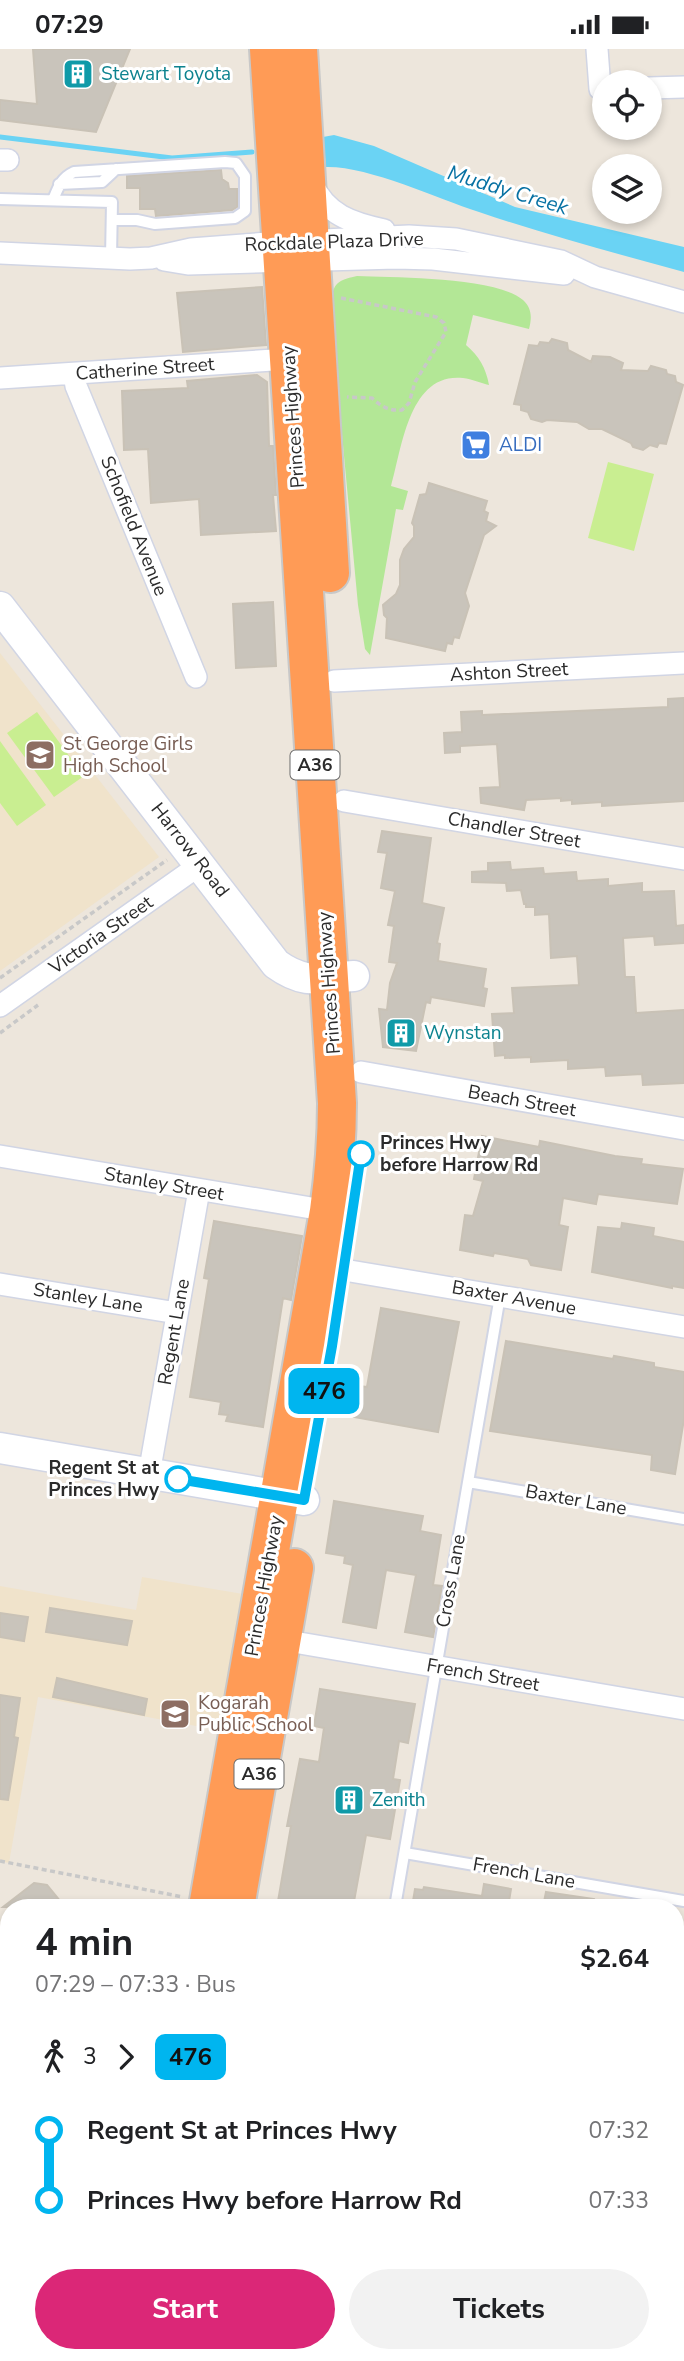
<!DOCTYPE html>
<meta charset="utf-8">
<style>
body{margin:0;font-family:"Nunito Sans",sans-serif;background:#f2f2f2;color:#202124;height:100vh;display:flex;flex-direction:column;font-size:26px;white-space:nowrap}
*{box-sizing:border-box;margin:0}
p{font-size:23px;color:#757577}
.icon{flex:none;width:38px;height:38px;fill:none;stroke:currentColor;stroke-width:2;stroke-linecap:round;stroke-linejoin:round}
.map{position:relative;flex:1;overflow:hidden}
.drawer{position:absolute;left:0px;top:1850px;width:684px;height:464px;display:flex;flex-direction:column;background:#fff;border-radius:28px 28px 0 0;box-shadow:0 4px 10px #0003}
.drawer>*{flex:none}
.badge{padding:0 14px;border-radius:10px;font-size:24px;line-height:46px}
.buttons{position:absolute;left:592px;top:21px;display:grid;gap:14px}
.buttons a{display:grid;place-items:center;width:70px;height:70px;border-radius:50%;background:#fff;box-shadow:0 4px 10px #0003;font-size:35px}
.map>.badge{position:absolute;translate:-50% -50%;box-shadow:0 0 0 4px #fff}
.legs{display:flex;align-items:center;gap:10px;height:77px;padding:0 35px;font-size:23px}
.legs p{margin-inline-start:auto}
.headline{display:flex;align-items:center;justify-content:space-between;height:119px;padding:0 35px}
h1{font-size:38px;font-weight:700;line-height:52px}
.cta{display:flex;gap:14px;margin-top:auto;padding:14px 35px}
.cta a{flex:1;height:80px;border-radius:42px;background:#db2777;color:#fff;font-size:28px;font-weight:700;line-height:80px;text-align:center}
.cta a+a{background:#f2f2f2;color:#202124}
ul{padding:0 35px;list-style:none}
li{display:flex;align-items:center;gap:24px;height:70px;font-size:26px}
li i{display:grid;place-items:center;width:10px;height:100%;margin:0 9px;background:currentColor}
li i::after{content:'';width:18px;height:18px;margin:-9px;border:5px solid;border-radius:50%;background:#fff}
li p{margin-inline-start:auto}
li:first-child i{background:linear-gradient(#0000 50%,currentColor 0)}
li:last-child i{background:linear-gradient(currentColor 50%,#0000 0)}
.status{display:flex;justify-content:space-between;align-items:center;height:49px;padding:0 35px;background:#fff;direction:ltr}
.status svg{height:19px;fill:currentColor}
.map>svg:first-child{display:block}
.education{fill:#f0e3cb}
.green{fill:#b3e796}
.pitch{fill:#c9ee91}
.water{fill:#6ad3f4}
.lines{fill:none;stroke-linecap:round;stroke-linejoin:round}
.stream{stroke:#6ad3f4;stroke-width:5}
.building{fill:#c9c4bb;stroke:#c9c2b6;stroke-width:2}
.lane-casing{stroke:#d1d5e4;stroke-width:14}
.street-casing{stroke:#d1d5e4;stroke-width:24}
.secondary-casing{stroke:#d1d5e4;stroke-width:33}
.highway-casing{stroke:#c8c8c8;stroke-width:42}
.path{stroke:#c8c8c8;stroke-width:3.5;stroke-dasharray:5 3.5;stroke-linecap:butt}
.lane{stroke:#fff;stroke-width:10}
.street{stroke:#fff;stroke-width:21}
.secondary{stroke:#fff;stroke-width:30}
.highway{stroke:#ff9b56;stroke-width:38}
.line-1-casing{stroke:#fff;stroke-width:16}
.line-1{stroke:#00b5ef;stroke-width:10}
.stop-1-dot{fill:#fff;stroke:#00b5ef;stroke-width:3.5}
.labels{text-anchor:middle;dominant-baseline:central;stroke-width:6;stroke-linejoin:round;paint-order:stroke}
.shield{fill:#fff;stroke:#6b6b6b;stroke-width:2}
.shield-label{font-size:18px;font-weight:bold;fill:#2b2b2b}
.culture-label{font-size:19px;fill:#0d838f;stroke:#fff;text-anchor:start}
.street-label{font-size:19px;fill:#2b2b2b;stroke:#fff}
.shop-label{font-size:19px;fill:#366cbe;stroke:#fff;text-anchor:start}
.education-label{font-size:19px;fill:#785e54;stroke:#fff;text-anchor:start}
.stop-label{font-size:19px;font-weight:bold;fill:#2b2b2b;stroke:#fff;text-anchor:start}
.water-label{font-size:21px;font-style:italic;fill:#0771a3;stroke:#fff}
</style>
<div class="status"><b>07:29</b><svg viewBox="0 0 49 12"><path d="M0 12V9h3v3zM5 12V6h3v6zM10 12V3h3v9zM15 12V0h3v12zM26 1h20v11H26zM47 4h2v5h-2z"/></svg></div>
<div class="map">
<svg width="684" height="2312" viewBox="0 0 684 2312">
<rect width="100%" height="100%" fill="#ede6dc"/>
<path class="education" d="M0,604L159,808L0,922Z
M142,1528L243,1545L218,1681L38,1648L9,1814L0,1812V1537L136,1561Z"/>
<path class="green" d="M357,227C395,229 494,227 523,251C532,259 532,269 529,280L473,266L466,296C479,307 486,319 489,336C481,334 472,330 463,329C409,323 402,399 391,437L408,442L403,461L396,460L370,606L365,600L358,556L330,257C334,235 334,232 357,227Z"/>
<path class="pitch" d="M608,413L654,425L634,502L588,489Z
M37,663L84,727L54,748L7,684Z
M0,692L46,756L17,777L0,754Z"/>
<path class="water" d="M334,86L374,97L515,158L684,198V223C615,204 546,186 479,163C436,149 368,117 326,118L323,88Z"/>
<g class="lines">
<path class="stream" d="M0,88L172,109L252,103"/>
</g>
<path class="building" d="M33,0H130L96,83L0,71V51L37,55Z
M221,121L222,130L228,134L229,140H237V158L232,161L156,167L155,160H140V139H127V127Z
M262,238L266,296L183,303L177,244Z
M552,290L567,294L568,301L591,313L593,307L610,308L623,314L621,321L648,322L651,317L666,321L667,325L675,327L676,333L683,336L666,395L659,394L657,398L650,396L643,401L633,398L631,394L602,380H589L577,373L547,371L542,373L531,370L528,363L521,361V356L514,355L529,296L538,297L540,293L549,294Z
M257,326L267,333L269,397H273L276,446H273L276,482L201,486L199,450L151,454L148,400L124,401L122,342L188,339L187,332Z
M429,434L487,452L484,462L488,464L486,472L496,477L484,486L465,544L469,557L459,589L454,588L452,595L447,594L445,602L386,589L387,569L384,566L383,556L396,545L400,536V511L404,500L414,488V477L412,474L420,446L426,445Z
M273,553L276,617L236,619L233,555Z
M684,649V752L602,757V753L572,755V751L561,752V749L526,751L524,761L481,754L480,739L500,738L497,695L460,697V703L445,704L444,684L462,683L461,663L482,662V666L668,658V650Z
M382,782L431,789L422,854L444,859L437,894L440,895L438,912L486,920L483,939L487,940L484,957L431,948L430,954L426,953L416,1002L383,998L379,960L387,961L390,934L397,914L389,913L394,877L388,876L395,842L381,839L387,804L378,803Z
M510,813L511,821L543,819L544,825L576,823L577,832L608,830V837L642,834V843L674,842L676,877L684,876V894L655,896L654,887L623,889L625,928H634L636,964L684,961V1034L643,1036L642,1025L606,1027L605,1018L568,1020V1011L531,1013V1008L505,1009V1006L495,1007L492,965L514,964L512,939L579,936L577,907L551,909L549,865L535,866V858H526V855H524L521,841L507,842L506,834L472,833V823L488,822V814Z
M482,1087L539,1098L540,1092L615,1107L642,1110L641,1115L683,1120L677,1155L598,1145L596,1155L563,1149L559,1176L568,1178L561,1221L531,1216L528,1210L494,1204L493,1207L460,1201L465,1166L473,1167L483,1132L474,1130Z
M214,1172L302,1187L291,1251L283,1249L263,1378L226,1372L228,1366L219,1365L221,1353L190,1348L209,1230L204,1229Z
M622,1174L654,1179L653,1187L684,1193V1239L672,1237V1239L592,1223L598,1178L621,1180Z
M381,1259L459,1273L438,1383L354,1368L360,1337L367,1338Z
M506,1292L613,1310L614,1307L654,1314V1318L684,1323V1370L675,1425L651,1421L652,1406L490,1382Z
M334,1452L423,1467L420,1482L441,1486L433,1536L442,1537L433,1588L405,1583L416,1526L386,1521L376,1579L343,1573L353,1516L344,1514L345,1507L326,1504Z
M50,1559L132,1572L127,1596L46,1583Z
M0,1564L28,1568L24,1592L0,1588Z
M57,1629L147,1650L144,1666L53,1648Z
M320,1640L415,1655L408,1694L399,1692L393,1730L400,1731L390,1790L366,1786L353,1858H277L291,1777H287L300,1710L319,1713L324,1679L314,1677Z
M0,1646L20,1649L14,1688L18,1689L8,1751L0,1750Z
M34,1834L47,1836L65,1858H3Z
M484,1835L511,1840L508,1858H412L415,1840L423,1841L424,1838L482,1847Z
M546,1843L594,1850L593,1858H543Z"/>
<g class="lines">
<g class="lane-casing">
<path id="lane" d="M59,135L102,133L116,120
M0,150L112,153L111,209
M53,151C58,139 61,129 74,123L225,113L236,114L245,127V162L235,169L155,175L137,171H112
M468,1433L684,1470
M405,1804L684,1852
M395,1858L500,1247
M676,2232L684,2233
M319,2312L321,2305"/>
</g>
<g class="street-casing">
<path id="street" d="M597,0L600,40L604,39
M649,39L684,38
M0,111H8
M312,134C326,166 352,174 384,181
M0,204L130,210L151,209L191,200L281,193L409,187L456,190L561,212L595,228L684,253
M164,211L188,215L396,209L433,210L564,225
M74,325L76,337L196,628
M0,329L289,310
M334,632L684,614
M344,752L684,810
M0,957L201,815
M361,1023L684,1080
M0,1107L329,1162
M344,1221L684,1278
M0,1235L177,1264
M149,1425L199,1141
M282,1591L684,1660
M0,2001L9,2012
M676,2041L684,2042
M0,2272L9,2266
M0,2291L2,2312"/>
</g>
<g class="secondary-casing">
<path id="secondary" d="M0,558L276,915C305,936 320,929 354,927
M0,1399L304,1451"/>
</g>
<g class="highway-casing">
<path id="highway" d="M298,0L330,524
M208,1858L329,1162C334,1126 337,1091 337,1054L269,0
M235,1858L294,1519
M220,2305L227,2312
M129,2312L130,2305
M158,2312V2305"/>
</g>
<path class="path" d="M341,249L436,268L444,274L446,283L415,333L409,354L402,361C389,362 382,358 372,349L347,348
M0,929L167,811
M0,984L38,956
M0,1812L183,1848"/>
<use href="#lane" class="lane"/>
<use href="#street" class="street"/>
<use href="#secondary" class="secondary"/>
<use href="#highway" class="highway"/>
</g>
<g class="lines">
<g class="line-1-casing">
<path id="line-1" d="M178,1430L304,1451L332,1297L361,1105"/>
</g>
<use href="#line-1" class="line-1"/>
</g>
<defs>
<g id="building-square" transform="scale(1.575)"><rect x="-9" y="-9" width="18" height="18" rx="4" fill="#0f9aa8" stroke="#fff"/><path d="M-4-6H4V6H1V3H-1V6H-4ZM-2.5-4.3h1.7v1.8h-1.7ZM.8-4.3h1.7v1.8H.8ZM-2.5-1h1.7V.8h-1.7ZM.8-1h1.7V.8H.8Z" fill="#fff"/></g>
<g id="supermarket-square" transform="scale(1.575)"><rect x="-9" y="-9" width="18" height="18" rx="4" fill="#3f7fe0" stroke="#fff"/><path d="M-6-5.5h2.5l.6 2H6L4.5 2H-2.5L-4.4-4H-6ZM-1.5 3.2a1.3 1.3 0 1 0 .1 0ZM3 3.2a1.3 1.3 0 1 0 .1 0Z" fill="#fff"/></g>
<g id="school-square" transform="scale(1.575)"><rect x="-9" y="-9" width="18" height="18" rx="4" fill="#8d6e63" stroke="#fff"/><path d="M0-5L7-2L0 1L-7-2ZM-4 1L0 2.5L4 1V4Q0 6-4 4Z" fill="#fff"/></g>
</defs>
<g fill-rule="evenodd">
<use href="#building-square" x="78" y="25"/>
<use href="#supermarket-square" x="476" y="396"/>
<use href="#school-square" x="40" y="706"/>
<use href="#building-square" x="401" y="984"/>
<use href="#school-square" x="175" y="1665"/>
<use href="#building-square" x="349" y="1751"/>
</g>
<g class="stop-1-dot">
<circle cx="361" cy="1105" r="12"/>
<circle cx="178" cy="1430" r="12"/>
</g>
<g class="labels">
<g class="shield">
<rect x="290.5" y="701.5" width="49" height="29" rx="5"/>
<rect x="234.5" y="1710.5" width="49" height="29" rx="5"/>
</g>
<g class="shield-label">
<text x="315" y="716">A36</text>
<text x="259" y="1725">A36</text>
</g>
<g class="culture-label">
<text x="101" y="25">Stewart Toyota</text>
<text x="424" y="984">Wynstan</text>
<text x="372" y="1751">Zenith</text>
</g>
<g class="street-label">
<text transform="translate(334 193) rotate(-2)">Rockdale Plaza Drive</text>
<text transform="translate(145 320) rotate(-4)">Catherine Street</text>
<text transform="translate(293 368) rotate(-94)">Princes Highway</text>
<text transform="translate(134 477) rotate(68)">Schofield Avenue</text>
<text transform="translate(509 623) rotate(-3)">Ashton Street</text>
<text transform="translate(514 781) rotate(10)">Chandler Street</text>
<text transform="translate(190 801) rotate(52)">Harrow Road</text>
<text transform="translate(101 886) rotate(-35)">Victoria Street</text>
<text transform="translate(329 934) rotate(-94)">Princes Highway</text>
<text transform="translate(522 1052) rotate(10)">Beach Street</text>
<text transform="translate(164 1135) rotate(10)">Stanley Street</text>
<text transform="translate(88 1249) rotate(9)">Stanley Lane</text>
<text transform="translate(514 1249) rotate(10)">Baxter Avenue</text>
<text transform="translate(174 1283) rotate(-80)">Regent Lane</text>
<text transform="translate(576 1451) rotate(10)">Baxter Lane</text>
<text transform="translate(451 1532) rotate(-80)">Cross Lane</text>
<text transform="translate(264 1537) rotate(-80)">Princes Highway</text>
<text transform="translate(483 1626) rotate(10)">French Street</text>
<text transform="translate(524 1824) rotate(10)">French Lane</text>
</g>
<g class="shop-label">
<text x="499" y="396">ALDI</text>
</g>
<g class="education-label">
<text x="63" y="695">St George Girls<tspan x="63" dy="22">High School</tspan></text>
<text x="198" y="1654">Kogarah<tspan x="198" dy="22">Public School</tspan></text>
</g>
<g class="stop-label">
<text x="380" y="1094">Princes Hwy<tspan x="380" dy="22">before Harrow Rd</tspan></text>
<text x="159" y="1419" text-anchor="end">Regent St at<tspan x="159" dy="22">Princes Hwy</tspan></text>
</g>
<g class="water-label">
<text transform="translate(508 141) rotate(17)">Muddy Creek</text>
</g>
</g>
</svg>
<div class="buttons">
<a><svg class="icon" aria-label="locate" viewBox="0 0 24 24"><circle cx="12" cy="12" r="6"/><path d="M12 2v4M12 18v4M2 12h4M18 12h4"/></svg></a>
<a><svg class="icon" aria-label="layers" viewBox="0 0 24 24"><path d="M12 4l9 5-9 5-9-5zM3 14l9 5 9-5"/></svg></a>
</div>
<b class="badge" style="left:324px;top:1342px;background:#00b5ef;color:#111">476</b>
<section class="drawer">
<div class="headline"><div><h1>4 min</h1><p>07:29 – 07:33 · Bus</p></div><b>$2.64</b></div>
<div class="legs"><svg class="icon" aria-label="walk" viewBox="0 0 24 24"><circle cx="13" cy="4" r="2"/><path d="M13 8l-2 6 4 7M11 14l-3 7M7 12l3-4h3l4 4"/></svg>3<svg class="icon" aria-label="forward" viewBox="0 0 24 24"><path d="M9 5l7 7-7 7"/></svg><b class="badge" style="background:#00b5ef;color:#111">476</b></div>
<ul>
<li><i style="color:#00b5ef"></i><b>Regent St at Princes Hwy</b><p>07:32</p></li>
<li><i style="color:#00b5ef"></i><b>Princes Hwy before Harrow Rd</b><p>07:33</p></li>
</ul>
<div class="cta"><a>Start</a><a>Tickets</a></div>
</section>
</div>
